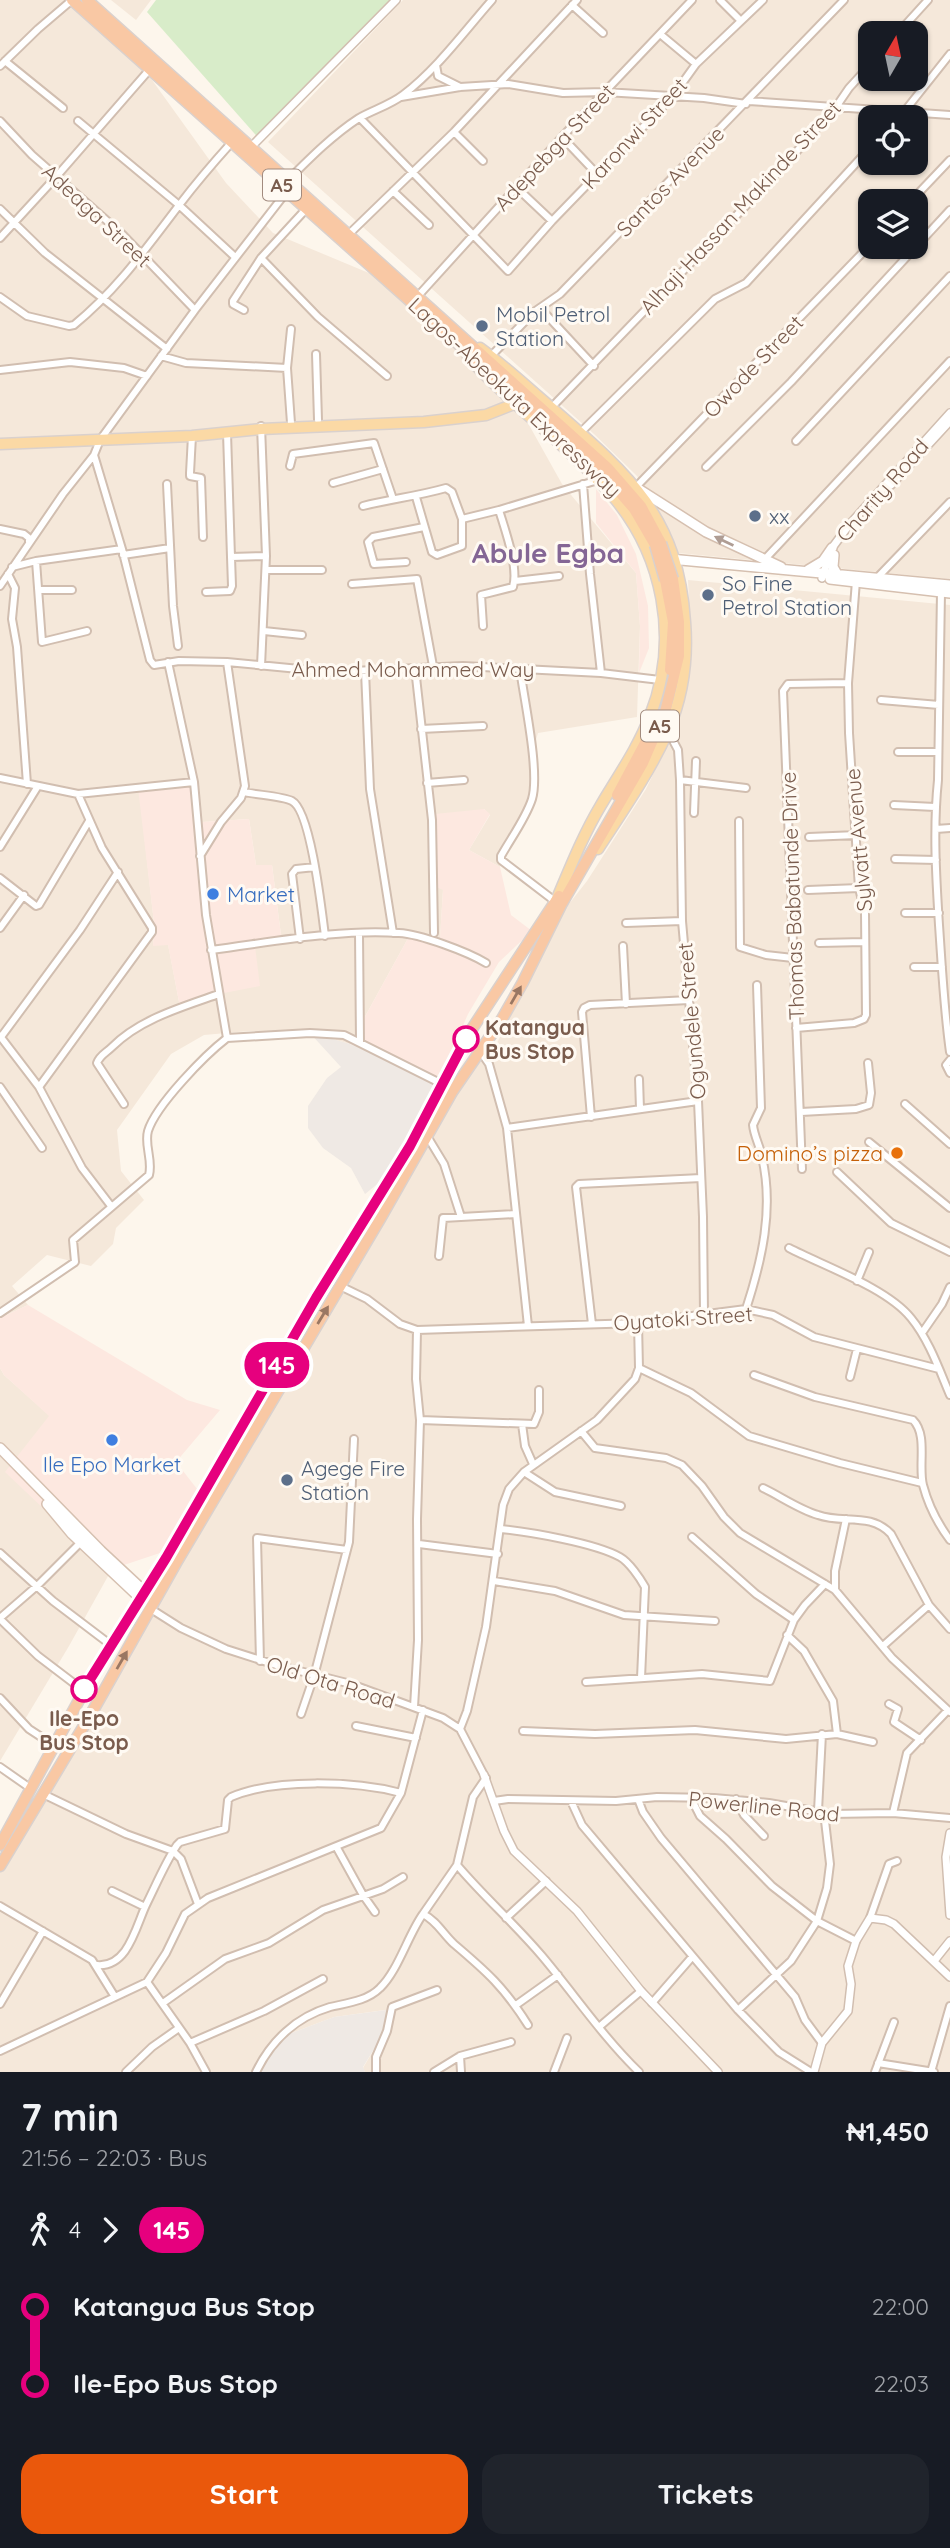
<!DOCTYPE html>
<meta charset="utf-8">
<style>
body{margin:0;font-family:Quicksand,sans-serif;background:#20242c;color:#f1f3f6;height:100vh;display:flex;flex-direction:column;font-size:26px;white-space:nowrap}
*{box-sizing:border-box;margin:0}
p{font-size:23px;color:#9ea1a6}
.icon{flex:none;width:38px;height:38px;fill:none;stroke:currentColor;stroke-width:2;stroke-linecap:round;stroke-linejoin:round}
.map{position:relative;height:2072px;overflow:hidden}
.details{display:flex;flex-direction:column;background:#171b24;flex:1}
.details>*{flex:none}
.badge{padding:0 14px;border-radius:23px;font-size:24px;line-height:46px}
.needle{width:46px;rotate:9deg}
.controls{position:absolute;left:858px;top:21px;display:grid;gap:14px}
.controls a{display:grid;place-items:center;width:70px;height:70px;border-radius:14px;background:#171b24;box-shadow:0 2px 5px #0004;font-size:35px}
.map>.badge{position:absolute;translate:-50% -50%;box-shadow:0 0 0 4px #fff}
.legs{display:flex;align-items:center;gap:10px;height:77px;padding:0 21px;font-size:23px}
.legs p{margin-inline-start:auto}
.head{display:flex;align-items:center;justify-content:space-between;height:119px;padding:0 21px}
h1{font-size:38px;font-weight:800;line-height:52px}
.cta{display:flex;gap:14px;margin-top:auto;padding:14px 21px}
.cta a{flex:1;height:80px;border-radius:21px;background:#ea580c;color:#fff;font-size:28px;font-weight:800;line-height:80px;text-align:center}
.cta a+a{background:#20242c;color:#f1f3f6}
ul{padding:0 21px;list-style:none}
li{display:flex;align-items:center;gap:24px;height:77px;font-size:26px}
li i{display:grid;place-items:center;width:10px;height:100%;margin:0 9px;background:currentColor}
li i::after{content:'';width:18px;height:18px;margin:-9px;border:5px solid;border-radius:50%;background:#171b24}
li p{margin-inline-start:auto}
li:first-child i{background:linear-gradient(#0000 50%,currentColor 0)}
li:last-child i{background:linear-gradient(currentColor 50%,#0000 0)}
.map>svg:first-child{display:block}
.residential{fill:#f5e8da;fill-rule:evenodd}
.commercial{fill:#fde8e0}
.industrial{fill:#efe9e4}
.green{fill:#d8ecc9}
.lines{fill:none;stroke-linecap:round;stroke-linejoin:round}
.minor-casing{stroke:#d1beb0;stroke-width:10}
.tertiary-casing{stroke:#d1beb0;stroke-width:10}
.secondary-casing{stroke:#d6c0b0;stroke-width:12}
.primary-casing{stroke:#dad1cd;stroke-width:13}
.trunk-casing{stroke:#dad1cd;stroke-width:13}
.minor{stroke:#fff;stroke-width:6}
.tertiary{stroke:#fff;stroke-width:7}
.secondary{stroke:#fff;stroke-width:9}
.primary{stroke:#fbd9a5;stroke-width:10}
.trunk{stroke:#f9c8a4;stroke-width:10}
.trunk-bridge-casing{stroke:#dad1cd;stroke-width:13;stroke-linecap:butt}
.trunk-bridge{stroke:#f9c8a4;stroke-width:10}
.oneway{fill:#af9d94}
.oneway2{fill:#9a7763}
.line-1-casing{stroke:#fff;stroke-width:16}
.line-1{stroke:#e6007e;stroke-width:10}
.service-dot{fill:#5c6f8a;stroke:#fffaf3;stroke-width:2.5}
.shop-dot{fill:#3f7fe0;stroke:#fffaf3;stroke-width:2.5}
.stop-1-dot{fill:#fff;stroke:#e6007e;stroke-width:3.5}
.food-dot{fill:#e8710a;stroke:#fffaf3;stroke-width:2.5}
.labels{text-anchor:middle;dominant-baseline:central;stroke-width:6;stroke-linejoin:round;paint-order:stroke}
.shield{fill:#fffaf3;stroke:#a28b7f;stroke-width:2}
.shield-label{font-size:19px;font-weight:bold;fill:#7a5c4d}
.street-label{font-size:21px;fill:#7a5c4d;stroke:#fffaf3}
.service-label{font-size:21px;fill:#4e5e75;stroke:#fffaf3;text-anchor:start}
.shop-label{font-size:21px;fill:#366cbe;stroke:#fffaf3;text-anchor:start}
.stop-label{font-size:21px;font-weight:bold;fill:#7a5c4d;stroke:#fffaf3;text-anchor:start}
.food-label{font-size:21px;fill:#c56008;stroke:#fffaf3;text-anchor:end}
.district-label{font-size:28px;font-weight:bold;fill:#846695;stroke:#fffaf3}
</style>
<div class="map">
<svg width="950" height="2072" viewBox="0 0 950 2072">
<rect width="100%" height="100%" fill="#fdf6ec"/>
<path class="residential" d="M0,0H70L152,80L226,183L273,233L400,286L499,397L524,416L562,484L636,573L640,626L637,717L538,733L530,760L538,782L500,867L469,850L490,815L484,809L443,889L440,939L412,931L350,1044L309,1032L249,1031L204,1035L171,1054L117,1130L121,1171L144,1200L116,1228L113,1244L91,1266L47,1255L12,1286L28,1305L0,1318ZM139,789L202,822L249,819L256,865H272L282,943L255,946L180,1007L168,944L153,945L154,923Z
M111,0H151L136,20Z
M403,0H950V579L678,553L672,538L637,476L594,434L268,142ZM870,33H915V79H870ZM870,117H915V163H870ZM870,201H915V247H870Z
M688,580L950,605V2072H365L363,2068L383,2034L385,2010L334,2017L289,2034L261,2056L260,2072H0V1860L469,1073L496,1045L561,914L587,881L646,789L667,745L678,705L691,644Z
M0,1368L4,1375L50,1416L112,1569L69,1646L0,1761Z"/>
<path class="commercial" d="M596,489L617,515L636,554L648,606L649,648L639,673L640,626L636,573L596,523Z
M195,781L202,822L249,819L256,865H272L282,943L255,946L260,986L219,994L180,1007L168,945L153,946L154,923L138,788Z
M484,809L490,814L469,850L500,867L511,915L532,931L499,962L468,1014L439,1081L350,1044L412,931L440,938L443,890L436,887L435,814Z
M28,1305L187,1400L220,1410L176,1462L201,1494L160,1553L112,1569L105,1567L5,1472L49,1416L4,1375L0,1368V1318Z"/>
<path class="industrial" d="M309,1032L350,1044L439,1081L386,1177L365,1194L351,1168L323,1148L308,1128V1106L327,1078L341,1067Z
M386,2010L383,2034L363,2067L365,2072H261V2056L289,2034L334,2017Z"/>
<path class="green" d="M156,0H395L262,142L147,12Z"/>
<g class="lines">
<g class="minor-casing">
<path id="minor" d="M720,0L741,21
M572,5L603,33
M898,33L928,0
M660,34L696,64
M5,61L63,108
M436,65L438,76L460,87
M0,66L38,29L72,0
M401,97L460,87L508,84L563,93L605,92L704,98L746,104
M749,101L950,115
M900,117L950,54
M360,118L508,271L552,221L673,96L696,64L763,0
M0,121L32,155L122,234L195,310
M78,121L179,205L235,257
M454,132L483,161
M562,137L597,174
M289,179C311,157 333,135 359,118C373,110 390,105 403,95C437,69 463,33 492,0
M516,187L552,221
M288,190L195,310L100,440L94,455L122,549L150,660L154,665L179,661L227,662L330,672L463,666L601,673L660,680
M393,191L429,225
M911,201L950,160
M0,209L45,253L167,349
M349,234L454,132L577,0
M0,238L56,177L150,69
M261,258L318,317L387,376
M418,296L562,137L692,0
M0,297L27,316L69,326L74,325C117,290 147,247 180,204C196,183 214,162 232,142
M541,309L594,366
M244,310L233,304V301L261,258L307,208
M291,329L287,368L291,423
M316,354L318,420
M161,356L186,363L287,368
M491,356L534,312L560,294L844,0
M0,370L70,362L124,368L147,376
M551,408L782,168L836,107L849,88L870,65
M261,426L266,556L261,666
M227,433L231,557L266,556
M580,433L715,299L746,283L870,148
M192,436L190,473V476L201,478L203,537
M796,441L950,276
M290,466L293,454L374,443L393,499
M706,467L791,382L950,210
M333,483L383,469
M167,484L173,606L178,646
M583,484L590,574L601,673
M636,487L870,245
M416,497L432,552L437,555L462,546V519
M363,506C391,499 418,496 446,488L452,492L462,519L499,510
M0,529L24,534L29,538V542
M123,555L170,548
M765,559L950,361
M36,561L42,642L87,631
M406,562L374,564L368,542L373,537L424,527
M12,567L36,561L122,549
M266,570H322
M8,574L15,588L12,619L17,647L27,784
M877,578L950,502
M515,581L559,576
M352,584L417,579L433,666
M0,586L63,494L94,455
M39,590H72
M206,592L230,591L232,586L231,557
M941,592L938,780C933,828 936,877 939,925C942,968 944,1010 950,1052
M483,626L481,595L513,587C519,568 505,530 499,510L598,480
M264,631L302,635
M168,662L194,782L206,915L227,1038
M415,668L432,820L434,933
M520,669C524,699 540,772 532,799C526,818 511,838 501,856V860L556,902
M365,671L370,789L393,933
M881,700L939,705
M421,729L483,726
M668,731L678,750L680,780L682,921L698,1101L703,1217L704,1314
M898,752H937
M0,778L78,794L194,782
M680,780L746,788
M427,783L464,780
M244,792C257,795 282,796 292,801C311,811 322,913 325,936
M894,805L935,807
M694,813L696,761
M739,821L740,947L766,955L793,958
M936,829L950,828
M809,837L857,835
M0,847L38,786
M200,856L221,822L241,798L245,786L227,662
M895,859L936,860
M0,878L36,906L39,905L89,821
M808,890L859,888
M905,913H939
M626,923L682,921
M0,928L24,895
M359,934L360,1042
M300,939L292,874L296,869L315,867
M819,943L864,942
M623,946L626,1004
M211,950C273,942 337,929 399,933C420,934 468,952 486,963
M914,967H942
M796,1028L854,1023L864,1019L866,1015L865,913L859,888L849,733L848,683L856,581
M0,1036L39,1087L82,1168L111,1206
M1,1037L80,930L118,872
M227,1038L310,1033L344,1035L442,1084
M480,1051L489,1064L507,1128L528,1326
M950,1060L946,1065L950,1073
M639,1079L640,1109
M0,1087L42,1148
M39,1087L152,932V928L102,848L78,794
M124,1104L97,1063C100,1055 106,1053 112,1047C140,1019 182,1007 219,994
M905,1104L950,1144
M801,1112L856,1109L869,1105L871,1093L868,1063
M591,1117L582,1012L584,1008L590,1005L689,1000
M507,1128L698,1101
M427,1136L444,1164L461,1217
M869,1142L950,1208
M802,1169L783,691L788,684L848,683
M837,1172L891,1223L950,1252
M789,1248C824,1266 887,1288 911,1318C929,1340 939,1369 950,1395
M439,1256L443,1218L516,1214
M857,1281L869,1252
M340,1286L367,1299L400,1324L417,1330L638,1323L746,1309L773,1315L814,1337L939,1369
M746,1309C762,1260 774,1209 762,1157C760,1146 754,1136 753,1125L761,1108L757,985
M0,1313L75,1262L73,1240L149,1175C153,1160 144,1145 148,1131C156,1105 205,1055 227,1038
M592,1324L576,1187L579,1184L701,1178
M922,1333L942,1304L950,1287
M639,1368L691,1393L749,1436L840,1463L922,1483
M754,1375L815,1397L913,1420C928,1435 918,1465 923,1485C928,1504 938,1524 950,1540
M850,1377L857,1349
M420,1420L534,1424L539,1412V1390
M522,1424L525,1446L533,1464
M581,1431L595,1448L666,1458L682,1465L702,1486L724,1517L740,1533L835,1590L892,1658L950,1712
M524,1472L555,1492L621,1506
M763,1488C780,1496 800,1510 818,1515C843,1524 870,1512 891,1534L929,1605L950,1629
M501,1529C530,1532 595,1543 620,1557C629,1562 640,1578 645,1587L641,1678
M692,1537L756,1594L794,1620
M419,1544L498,1554
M0,1553L53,1601L111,1645
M494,1581L555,1591L624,1615L715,1621
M835,1590V1571L846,1519
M151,1609L181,1628L226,1649L276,1665L351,1684L443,1718L460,1729L484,1775
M0,1618L38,1585L81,1542
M0,1619L38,1656L84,1691
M787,1635L804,1651L833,1701L837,1734
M883,1646L929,1605
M260,1661L257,1538L347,1550
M586,1682L702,1674L770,1681L794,1620L805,1605L825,1584
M0,1698L29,1729L55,1746
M889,1704L898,1709L894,1722L921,1740
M414,1707L418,1640L417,1519L420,1420L416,1379L417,1330
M301,1714L314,1676L349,1542L354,1439
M356,1726L416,1738
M460,1729L467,1711L486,1627L503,1505L509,1489L524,1472L597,1420L635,1379L639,1368L638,1323
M523,1731L595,1734L695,1730L786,1739L837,1734L873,1742
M0,1767L30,1788
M43,1794L126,1834L173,1851L181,1859L198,1904
M691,1798L700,1816L726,1839L772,1886L817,1921L856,1941
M638,1799L643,1812L661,1838L795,1997L805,2020L822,2043
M736,1799L744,1815L764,1836
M494,1801L508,1799L616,1801L657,1797L714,1798L769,1803L831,1814L893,1813L950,1818
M571,1801L582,1825L738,2010L779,2052L811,2072
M818,1811L822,1734
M893,1813L907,1753L948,1710
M337,1848L363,1895L375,1912
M457,1865L473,1797L486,1778
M112,1891L145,1907
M0,1906L92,1960L115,1997
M423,1914L457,1865C484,1897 515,1924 542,1956C574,1994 603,2037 639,2072
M506,1918L546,1881
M870,1918L889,1864L897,1861
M97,1965C128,1968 136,1926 146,1905C156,1885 165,1863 177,1845L180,1842L225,1829L228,1800L231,1797C275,1778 355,1781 401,1793
M147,1982L190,2043L206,2072
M163,2003L225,1959L269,1943L323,1910L383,1889L403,1877
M652,2003L692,1957
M0,2004L43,1931
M516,2005L558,1975
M738,2010L791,1961L817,1921L827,1888L830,1864L824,1812
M599,2027L641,1991
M190,2043L264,2011L323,1979
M0,2051L147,1982L166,1953L185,1914L208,1898L381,1828L401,1793L423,1710
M460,2056L461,2072
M878,2063L934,2072
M126,2072L152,2047L179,2028
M256,2072C271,2041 296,2017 330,2007C347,2003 367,2001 380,1988C398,1971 408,1935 423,1914C437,1921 443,1934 454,1944C487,1972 504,1987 528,2025
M376,2072V2057L387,2031L392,2007L437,1990
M434,2072L460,2056L511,2042
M554,2072L567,2038
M875,2072L894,2022
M931,2072L950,2006"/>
</g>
<g class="tertiary-casing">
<path id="tertiary" d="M252,146L396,0
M891,485L950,421
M822,578L832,548L849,525L950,413
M484,1775L504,1831L514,1851L577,1911L641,1991L718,2072
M950,1833L946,1857L950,1915
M934,1961L950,1941
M814,2072L822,2043L848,2011L851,1984L848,1966L856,1941L870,1918L886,1920L894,1924L950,1977"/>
</g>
<g class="secondary-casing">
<path id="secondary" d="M637,488L706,532L781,567
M834,555L833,567L837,574
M670,559L950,585
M808,570L823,561L832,548
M830,579L950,593
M0,1448L101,1551L145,1592
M47,1504L72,1534L141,1599"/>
</g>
<g class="primary-casing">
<path id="primary" d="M480,348C506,367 529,389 553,409C629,475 678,516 685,622C688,659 683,696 668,731C650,772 622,812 598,849
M468,357C512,406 566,444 610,493C664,554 680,640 650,716C638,748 618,776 601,805C583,835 570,868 556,901
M0,444L192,436L261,429L424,422L486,415L514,404"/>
</g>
<g class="trunk-casing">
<path id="trunk" d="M72,0L602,472L634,509L655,545
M87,0L608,468L641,506L661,543
M665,580L673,622L670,670
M617,795L646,741
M0,1845L84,1691L166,1557L316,1298L410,1146L470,1032L559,896
M0,1866L91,1714L176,1563L380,1219L452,1092L502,1019L523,982L561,905L643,763L665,712L679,656V622L673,579"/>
</g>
<use href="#minor" class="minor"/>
<use href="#tertiary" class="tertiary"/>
<use href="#secondary" class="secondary"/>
<use href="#primary" class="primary"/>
<use href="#trunk" class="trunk"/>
<g class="trunk-bridge-casing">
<path id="trunk-bridge" d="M661,543L673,579
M655,545L665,580"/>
</g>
<use href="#trunk-bridge" class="trunk-bridge"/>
</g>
<defs><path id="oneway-solid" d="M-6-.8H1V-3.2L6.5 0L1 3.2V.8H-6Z" transform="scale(1.75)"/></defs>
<use class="oneway" href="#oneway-solid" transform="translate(724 541) rotate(-154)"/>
<g class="oneway2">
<use href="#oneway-solid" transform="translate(516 995) rotate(-60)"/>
<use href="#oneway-solid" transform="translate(323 1315) rotate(-59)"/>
<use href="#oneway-solid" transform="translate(122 1660) rotate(-60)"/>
</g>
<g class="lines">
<g class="line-1-casing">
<path id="line-1" d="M84,1689L166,1558L316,1298L410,1146L466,1039"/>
</g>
<use href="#line-1" class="line-1"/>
</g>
<g class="service-dot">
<circle cx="482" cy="326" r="7"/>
<circle cx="755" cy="516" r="7"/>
<circle cx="708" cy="595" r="7"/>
<circle cx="287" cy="1480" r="7"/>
</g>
<g class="shop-dot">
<circle cx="213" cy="894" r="7"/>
<circle cx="112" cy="1440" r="7"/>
</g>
<g class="stop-1-dot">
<circle cx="466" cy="1039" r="12"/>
<circle cx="84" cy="1689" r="12"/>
</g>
<circle class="food-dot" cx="897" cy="1153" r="7"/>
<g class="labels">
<g class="shield">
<rect x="263" y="169.5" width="38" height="31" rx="5"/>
<rect x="641" y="710.5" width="38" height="31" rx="5"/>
</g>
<g class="shield-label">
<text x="282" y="185">A5</text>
<text x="660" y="726">A5</text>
</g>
<g class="street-label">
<text transform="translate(634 133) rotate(-47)">Karonwi Street</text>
<text transform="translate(554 147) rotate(-47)">Adepebga Street</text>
<text transform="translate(670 181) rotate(-46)">Santos Avenue</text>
<text transform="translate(740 207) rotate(-47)">Alhaji Hassan Makinde Street</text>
<text transform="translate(97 215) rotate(43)">Adeaga Street</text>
<text transform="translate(753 366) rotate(-46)">Owode Street</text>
<text transform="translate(515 397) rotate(43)">Lagos-Abeokuta Expressway</text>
<text transform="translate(882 490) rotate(-49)">Charity Road</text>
<text x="413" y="669">Ahmed Mohammed Way</text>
<text transform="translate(858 840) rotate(-95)">Sylvatt Avenue</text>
<text transform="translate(792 896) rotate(-92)">Thomas Babatunde Drive</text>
<text transform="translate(691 1021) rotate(-95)">Ogundele Street</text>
<text transform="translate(683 1318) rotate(-4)">Oyatoki Street</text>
<text transform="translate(331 1682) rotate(17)">Old Ota Road</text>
<text transform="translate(764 1806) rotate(6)">Powerline Road</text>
</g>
<g class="service-label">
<text x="496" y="314">Mobil Petrol<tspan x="496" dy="24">Station</tspan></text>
<text x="769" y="516">xx</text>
<text x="722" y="583">So Fine<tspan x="722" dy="24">Petrol Station</tspan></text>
<text x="301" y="1468">Agege Fire<tspan x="301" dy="24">Station</tspan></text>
</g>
<g class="shop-label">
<text x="227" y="894">Market</text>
<text x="112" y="1464" text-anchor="middle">Ile Epo Market</text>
</g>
<g class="stop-label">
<text x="485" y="1027">Katangua<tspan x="485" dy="24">Bus Stop</tspan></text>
<text x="84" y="1718" text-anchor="middle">Ile-Epo<tspan x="84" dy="24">Bus Stop</tspan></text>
</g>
<g class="food-label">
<text x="883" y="1153">Domino’s pizza</text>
</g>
<g class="district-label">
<text x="548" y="552">Abule Egba</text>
</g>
</g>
</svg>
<div class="controls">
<a><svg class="needle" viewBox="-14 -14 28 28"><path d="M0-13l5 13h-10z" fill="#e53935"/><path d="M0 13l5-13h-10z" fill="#9ea1a6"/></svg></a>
<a><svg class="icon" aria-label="locate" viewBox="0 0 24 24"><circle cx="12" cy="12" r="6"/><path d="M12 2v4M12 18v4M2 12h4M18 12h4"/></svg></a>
<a><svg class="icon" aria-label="layers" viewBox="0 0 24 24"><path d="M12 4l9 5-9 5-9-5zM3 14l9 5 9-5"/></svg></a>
</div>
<b class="badge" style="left:277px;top:1365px;background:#e6007e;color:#fff">145</b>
</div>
<section class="details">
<div class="head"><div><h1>7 min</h1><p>21:56 – 22:03 · Bus</p></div><b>₦1,450</b></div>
<div class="legs"><svg class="icon" aria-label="walk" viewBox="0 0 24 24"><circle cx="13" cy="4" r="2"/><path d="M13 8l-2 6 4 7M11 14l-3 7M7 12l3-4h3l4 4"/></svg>4<svg class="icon" aria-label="forward" viewBox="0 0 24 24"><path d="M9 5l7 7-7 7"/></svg><b class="badge" style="background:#e6007e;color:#fff">145</b></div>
<ul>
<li><i style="color:#e6007e"></i><b>Katangua Bus Stop</b><p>22:00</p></li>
<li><i style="color:#e6007e"></i><b>Ile-Epo Bus Stop</b><p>22:03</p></li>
</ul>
<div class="cta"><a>Start</a><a>Tickets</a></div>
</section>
